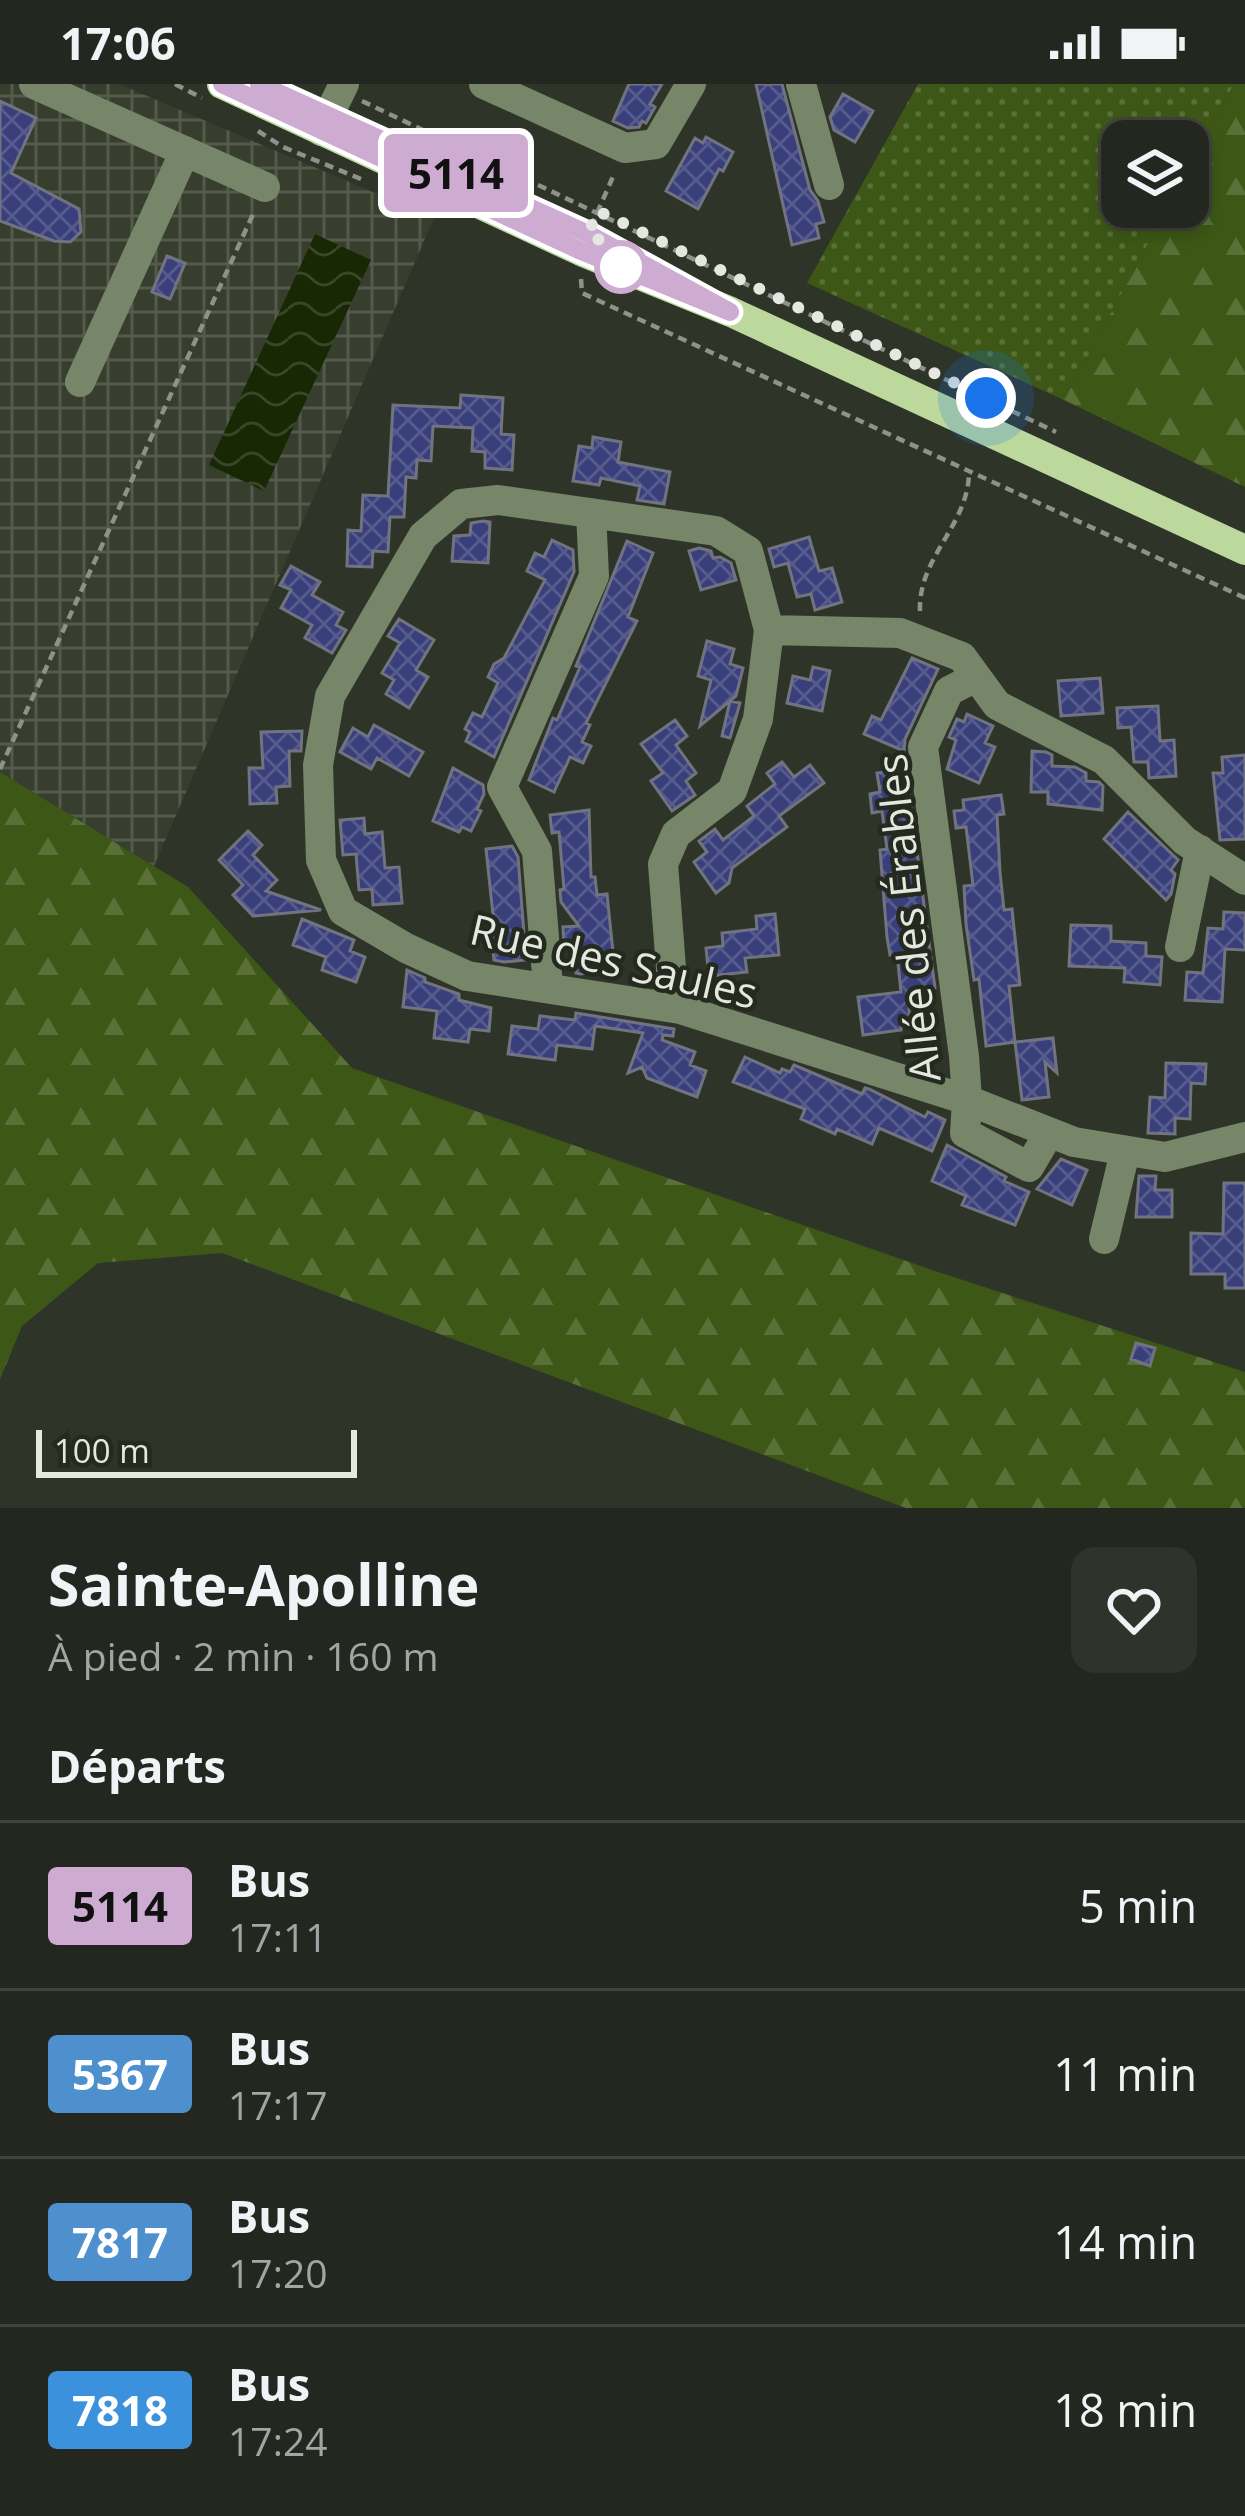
<!DOCTYPE html>
<html lang="fr">
<meta charset="utf-8">
<style>
body{margin:0;font-family:"Open Sans",sans-serif;background:#2f332c;color:#f1f3f6;height:100vh;display:flex;flex-direction:column;font-size:45px;white-space:nowrap}
*{box-sizing:border-box;margin:0}
p{font-size:39px;color:#a3a5a4}
.icon{flex:none;width:66px;height:66px;fill:none;stroke:currentColor;stroke-width:2;stroke-linecap:round;stroke-linejoin:round}
.map{position:relative;height:1424px;overflow:hidden}
.panel{display:flex;flex-direction:column;background:#23271f;flex:1}
.panel>*{flex:none}
.badge{padding:0 24px;border-radius:9px;font-size:42px;line-height:78px}
.fabs{position:absolute;left:1101px;top:36px;display:grid;gap:24px}
.fabs a{display:grid;place-items:center;width:108px;height:108px;border-radius:24px;background:#23271f;box-shadow:0 6px 18px #0003,0 0 0 3px #40443d;font-size:60px}
.scale{position:absolute;left:36px;bottom:30px;width:321px;box-sizing:border-box;padding-left:12px;border:6px solid #e5e8e1;border-top:0;font-size:33px;line-height:42px;white-space:nowrap;color:#e5e8e1;-webkit-text-stroke:9px #252a1f;paint-order:stroke}
.you{position:absolute;width:60px;height:60px;margin:-30px;border:9px solid #fff;border-radius:50%;background:#1a73e8;box-shadow:0 0 0 18px #1a73e833}
.map>.badge{position:absolute;translate:-50% -50%;box-shadow:0 0 0 6px #fff}
h2{padding:0 48px;font-size:45px;line-height:108px}
.round{display:grid;place-items:center;flex:none;width:126px;height:126px;border-radius:24px;background:#2f332c}
.overview{display:flex;align-items:center;justify-content:space-between;height:204px;padding:0 48px}
h1{font-size:57px;font-weight:700;line-height:90px}
ul{padding:0;list-style:none}
li{display:flex;align-items:center;gap:36px;height:168px;padding:0 48px;border-top:3px solid #40443d}
li div{flex:1}
li b{display:block;font-size:45px}
li em{font-style:normal}
li .badge{min-width:132px;font-weight:700;text-align:center}
.status{display:flex;justify-content:space-between;align-items:center;height:84px;padding:0 60px;background:#23271f;direction:ltr}
.status svg{height:33px;fill:currentColor}
.map>svg:first-child{display:block}
.industrial{fill:url(#industrial-grid)}
.grass{fill:url(#grass-dots)}
.forest{fill:url(#forest-firs)}
.water{fill:url(#water-waves)}
.building{fill:url(#building-cross-hatch);stroke:#717381;stroke-width:3}
.lines{fill:none;stroke-linecap:round;stroke-linejoin:round}
.path{stroke:#8e9289;stroke-width:4.5;stroke-dasharray:9 6;stroke-linecap:butt}
.minor{stroke:#778569;stroke-width:30}
.major{stroke:#bcd89d;stroke-width:30}
.line-casing{stroke:#fff;stroke-width:27}
.line{stroke:#ceacd2;stroke-width:18}
.walk{stroke:#e5e8e1;stroke-width:12;stroke-dasharray:0 21.6}
.stop-dot{fill:#fff;stroke:#ceacd2;stroke-width:6}
.labels{text-anchor:middle;dominant-baseline:central;stroke-width:9;stroke-linejoin:round;paint-order:stroke}
.street-label{font-size:42px;fill:#e5e8e1;stroke:#252a1f}
</style>
<div class="status"><b>17:06</b><svg viewBox="0 0 49 12"><path d="M0 12V9h3v3zM5 12V6h3v6zM10 12V3h3v9zM15 12V0h3v12zM26 1h20v11H26zM47 4h2v5h-2z"/></svg></div>
<div class="map">
<svg width="1245" height="1424" viewBox="0 0 1245 1424">
<defs>
<pattern id="industrial-grid" width="8" height="8" patternUnits="userSpaceOnUse" patternTransform="scale(3)"><rect width="8" height="8" fill="#373e2e"/><path d="M0 4h8M4 0v8" fill="none" stroke="#545a4c"/></pattern>
<pattern id="grass-dots" width="8" height="8" patternUnits="userSpaceOnUse" patternTransform="scale(3)"><rect width="8" height="8" fill="#3d5816"/><path d="M2 2h.1M6 6h.1" fill="none" stroke="#597038" stroke-width="1.8" stroke-linecap="round"/></pattern>
<pattern id="forest-firs" width="22" height="20" patternUnits="userSpaceOnUse" patternTransform="scale(3)"><rect width="22" height="20" fill="#3d5816"/><path d="M5 1l3.5 6h-7zM16 11l3.5 6h-7z" fill="#597038"/></pattern>
<pattern id="water-waves" width="16" height="10" patternUnits="userSpaceOnUse" patternTransform="scale(3)"><rect width="16" height="10" fill="#182704"/><path d="M0 5q4-4 8 0t8 0" fill="none" stroke="#394628"/></pattern>
<pattern id="building-cross-hatch" width="8" height="8" patternUnits="userSpaceOnUse" patternTransform="scale(3)"><rect width="8" height="8" fill="#383f7a"/><path d="M0 0l8 8M0 8l8-8" fill="none" stroke="#555b8d"/></pattern>
</defs>
<rect width="100%" height="100%" fill="#2f3429"/>
<path class="industrial" d="M0,0H119L434,134L154,782L0,688Z"/>
<path class="grass" d="M918,0H1234L1188,86V57H1122V123H1168L1064,316L807,199Z"/>
<path class="forest" d="M1234,0H1245V403L1064,316L1168,123H1188V86Z
M0,688L188,803L352,984L935,1187L1245,1288V1424H906L222,1169L98,1179L22,1242L0,1295Z"/>
<path class="water" d="M315,150L371,176L264,407L209,381Z"/>
<path class="building" d="M629,0H662L650,20L655,23L646,39L642,37L639,43L628,44L613,37Z
M756,0H782L810,106L818,117L824,138L816,140L819,154L792,161Z
M843,10L873,27L855,58L834,46L830,33Z
M0,17L36,34L11,89L79,125L81,148L70,158L54,157L0,137Z
M706,53L733,68L723,87L719,85L698,125L666,107L695,54L703,59Z
M167,172L185,179L170,215L152,208Z
M461,311L503,314L501,350L514,351L512,386L485,384V368L472,367L473,344L433,342L431,377L417,376L416,394L406,393L404,433H390L388,468L373,467L372,483L347,482L348,446L361,447L363,411L388,412L393,321L460,324Z
M593,353L621,358L618,378L670,388L664,420L637,416L640,402L601,394L599,401L573,397L579,362L592,364Z
M483,437L490,438L488,479L452,477L454,452L470,451L471,439Z
M809,453L819,487L832,484L842,518L815,526L811,510L797,513L788,479L774,483L769,465Z
M552,456L573,466L574,488L494,673L466,657L470,648L465,645L473,629L482,633L498,599L488,593L494,580L504,574L545,496L527,487L535,469L544,473Z
M627,457L653,469L628,533L637,537L586,639L590,641L582,658L591,662L583,679L570,673L554,708L529,696L553,634L557,636L580,583L576,582Z
M699,464L711,467L713,474L720,473L731,479L736,496L701,506L689,467Z
M291,482L320,498L312,511L343,528L336,541L346,546L332,569L305,554L312,541L281,524L291,506L280,501Z
M399,535L434,556L416,586L428,593L409,624L386,610L394,596L382,589L400,559L388,552Z
M707,557L734,565L730,580L743,584L736,612L700,642L711,596L698,592Z
M912,574L938,585L905,655L904,667L864,650L872,632L881,636Z
M813,583L830,587L822,627L787,619L793,592L810,596Z
M1100,594L1103,629L1061,632L1058,597Z
M730,617L740,619L730,654L722,652Z
M1158,622L1160,657L1174,656L1176,692L1149,694L1148,678H1134L1131,643L1118,644L1117,624Z
M967,630L993,642L985,659L995,663L979,699L947,685L956,656L949,653L957,635L964,638Z
M675,636L687,652L676,661L696,689L686,697L695,711L672,727L651,697L663,689L641,660Z
M374,641L423,668L409,692L377,674L371,685L340,668L353,644L368,653Z
M302,647L301,667H289L290,702L276,703L277,719L250,720L249,684H263L261,648Z
M1032,667L1046,668L1052,671V682L1075,683L1086,689V697L1099,698L1103,702L1102,726L1048,720V708H1031Z
M1245,671V755L1220,756L1213,689H1223L1222,673Z
M782,678L794,693L810,681L824,699L779,732L787,743L732,784L729,799L716,809L694,778L707,768L699,757L715,745L723,756L754,732L747,722L775,700L767,689Z
M453,684L483,701L484,710L477,725L481,727L471,747L462,743L459,748L433,737Z
M901,686L898,694L907,692L935,904L907,908L910,935L900,936L901,946L863,951L858,913L901,908L897,870L890,871L887,853L880,766L887,765L882,727L872,729L870,710L880,708L877,689Z
M1001,711L1004,730L997,731L1000,788L1004,826L1012,825L1020,901L1009,902L1015,958L986,962L979,895L974,896L966,840L964,802L973,801L966,743L956,744L954,727L964,726L963,716Z
M589,726L591,793H595L597,811L607,810L613,868L603,869L605,887L580,890L576,889L573,861L564,862L563,843L579,842L561,818L560,806L564,805L559,748L552,749L550,731Z
M1128,728L1178,776L1171,786L1175,790L1171,810L1166,816L1104,755Z
M364,734L365,750L382,748L385,784L399,783L402,819L373,821L372,805L359,806L356,770L343,771L340,736Z
M248,747L262,761L253,771L277,796L266,807L321,826L253,832L233,811L243,801L219,776Z
M512,762L518,773L526,876L504,878L494,876L490,840H494L486,765Z
M1224,828L1245,829V866L1225,865L1222,918L1185,916L1187,888L1203,889L1208,844L1223,845Z
M775,830L779,871L745,874L747,888L709,892L706,864L723,862L722,849L757,845L756,832Z
M302,835L354,856L350,867L365,873L356,898L322,886L326,873L293,861Z
M1071,841L1111,842V857L1146,859V872L1162,873L1160,901L1124,898L1125,884L1069,882Z
M407,886L425,894V898L459,910V916L491,924L489,947L470,945L468,958L434,954L437,927L403,923Z
M576,929L674,945L673,952L663,951L662,956L695,968L690,981L706,987L697,1013L647,994L642,983L628,989L643,949L595,942L592,965L557,961L555,976L508,970L512,942L538,945L540,932L575,936Z
M1053,954L1057,989L1045,978L1049,1013L1022,1016L1015,958Z
M745,973L780,989L782,985L790,988L794,981L862,1010L865,1004L869,1005L925,1033L928,1028L945,1036L932,1067L879,1044L872,1060L837,1045L835,1050L801,1035L805,1025L733,998Z
M1166,979L1206,980L1205,1000L1191,999L1190,1035L1175,1034V1050L1148,1049L1150,1013L1165,1014Z
M947,1061L1006,1093L1004,1097L1029,1108L1015,1141L962,1121L966,1112L932,1097Z
M1061,1075L1087,1086L1072,1121L1037,1105Z
M1139,1092H1156L1155,1106H1172V1133H1136Z
M1224,1099H1245V1204H1225V1190H1191V1149L1223,1150Z
M1136,1259L1155,1264L1150,1282L1131,1275Z"/>
<g class="lines">
<path class="path" d="M175,0L202,14
M362,17L1056,348
M258,47L283,63L361,95
M591,143L615,88
M581,195L582,209L1245,514
M920,527C918,473 968,442 969,389
M0,685L254,128"/>
<path class="minor" d="M34,0L265,103
M484,0L625,64L656,60L691,0
M801,0L829,101
M321,47L344,0
M80,298L185,67
M976,593L949,607L923,663L964,972L967,1016L965,1049L1029,1083L1049,1049
M1245,796L1185,757L1104,676L997,621L962,573L900,549L769,546L748,467L716,447L498,416L461,420L423,452L330,612L318,681L321,776L343,827L406,864L467,892L680,925L967,1016L1074,1058L1165,1073L1245,1053
M1180,863L1200,766
M548,903L537,767L502,703L594,492L591,429
M663,921L672,897L663,780L676,750L732,707L758,635L769,546
M1104,1155L1125,1068"/>
<path class="major" d="M222,0L581,167L731,228L1245,466"/>
</g>
<g class="lines">
<g class="line-casing">
<path id="line" d="M222,0L581,167L730,228L588,150L259,0"/>
</g>
<use href="#line" class="line"/>
<path class="walk" d="M621,183L624,169L588,150L598,127L986,314"/>
</g>
<circle class="stop-dot" cx="621" cy="183" r="24"/>
<g class="labels">
<g class="street-label">
<text transform="translate(907 834) rotate(-96)">Allée des Érables</text>
<text transform="translate(614 876) rotate(13)">Rue des Saules</text>
</g>
</g>
</svg>
<div class="fabs">
<a><svg class="icon" aria-label="layers" viewBox="0 0 24 24"><path d="M12 4l9 5-9 5-9-5zM3 14l9 5 9-5"/></svg></a>
</div>
<div class="scale">100 m</div>
<div class="you" style="left:986px;top:314px"></div>
<b class="badge" style="left:456px;top:89px;background:#ceacd2;color:#111">5114</b>
</div>
<section class="panel">
<div class="overview"><div><h1>Sainte-Apolline</h1><p>À pied · 2 min · 160 m</p></div><a class="round"><svg class="icon" aria-label="heart" viewBox="0 0 24 24"><path d="M12 20l-8-8c-3-5 5-10 8-4 3-6 11-1 8 4z"/></svg></a></div>
<h2>Départs</h2>
<ul>
<li><span class="badge" style="background:#ceacd2;color:#111">5114</span><div><b>Bus</b><p>17:11</p></div><em>5 min</em></li>
<li><span class="badge" style="background:#4d90cd;color:#fff">5367</span><div><b>Bus</b><p>17:17</p></div><em>11 min</em></li>
<li><span class="badge" style="background:#4d90cd;color:#fff">7817</span><div><b>Bus</b><p>17:20</p></div><em>14 min</em></li>
<li><span class="badge" style="background:#3c91dc;color:#fff">7818</span><div><b>Bus</b><p>17:24</p></div><em>18 min</em></li>
</ul>
</section>
